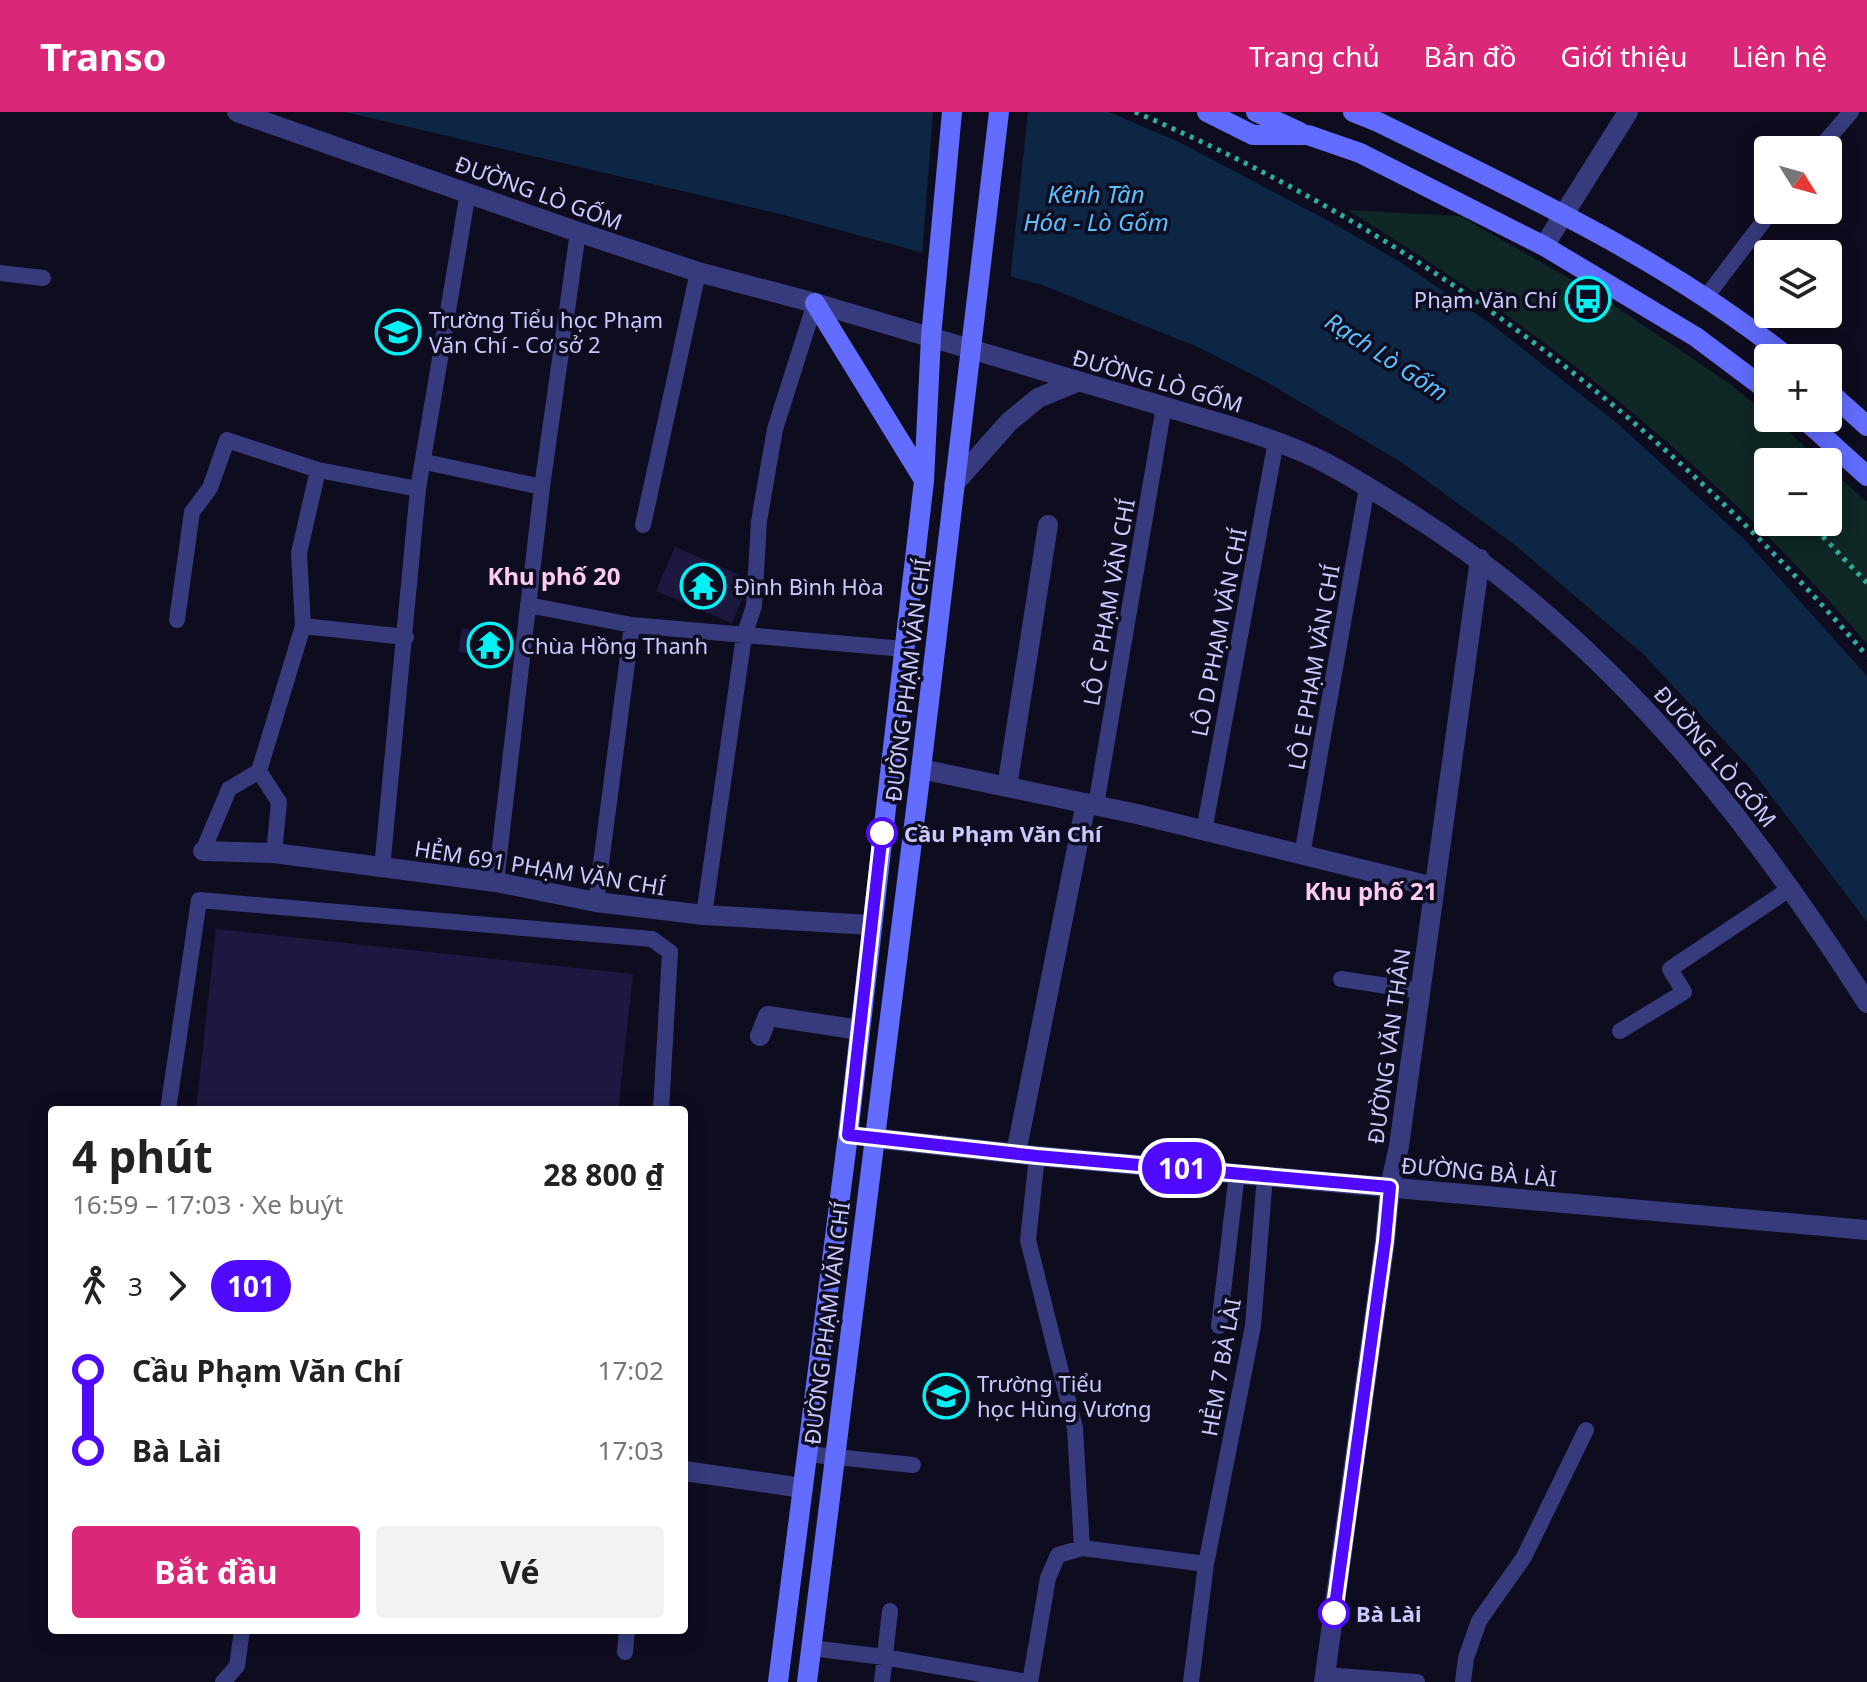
<!DOCTYPE html>
<html lang="vi">
<meta charset="utf-8">
<style>
body{margin:0;font-family:"Noto Sans",sans-serif;background:#f2f2f2;color:#222;height:100vh;display:flex;flex-direction:column;font-size:30px;white-space:nowrap}
*{box-sizing:border-box;margin:0}
p{font-size:26px;color:#767676}
.icon{flex:none;width:44px;height:44px;fill:none;stroke:currentColor;stroke-width:2;stroke-linecap:round;stroke-linejoin:round}
.map{position:relative;flex:1;overflow:hidden}
.sheet{position:absolute;left:48px;top:994px;width:640px;height:528px;display:flex;flex-direction:column;background:#fff;border-radius:8px;box-shadow:0 4px 20px #0003}
.sheet>*{flex:none}
.badge{padding:0 16px;border-radius:26px;font-size:28px;line-height:52px}
.needle{width:52px;rotate:127deg}
.tools{position:absolute;left:1754px;top:24px;display:grid;gap:16px}
.tools a{display:grid;place-items:center;width:88px;height:88px;border-radius:8px;background:#fff;box-shadow:0 4px 20px #0003;font-size:40px}
.map>.badge{position:absolute;translate:-50% -50%;box-shadow:0 0 0 4px #fff}
.legs{display:flex;align-items:center;gap:12px;height:88px;padding:0 24px;font-size:26px}
.legs p{margin-inline-start:auto}
.head{display:flex;align-items:center;justify-content:space-between;height:136px;padding:0 24px}
h1{font-size:44px;font-weight:700;line-height:60px}
.button{display:flex;gap:16px;margin-top:auto;padding:16px 24px}
.button a{flex:1;height:92px;border-radius:8px;background:#db2777;color:#fff;font-size:32px;font-weight:700;line-height:92px;text-align:center}
.button a+a{background:#f2f2f2;color:#222}
ul{padding:0 24px;list-style:none}
li{display:flex;align-items:center;gap:28px;height:80px;font-size:30px}
li i{display:grid;place-items:center;width:12px;height:100%;margin:0 10px;background:currentColor}
li i::after{content:'';width:20px;height:20px;margin:-10px;border:6px solid;border-radius:50%;background:#fff}
li p{margin-inline-start:auto}
li:first-child i{background:linear-gradient(#0000 50%,currentColor 0)}
li:last-child i{background:linear-gradient(currentColor 50%,#0000 0)}
header{display:flex;align-items:center;gap:48px;box-sizing:border-box;height:112px;padding:0 40px;background:#db2777;color:#fff}
header strong{font-size:38px}
nav{display:flex;gap:44px;margin-inline-start:auto;font-size:28px}
.map>svg:first-child{display:block}
.green{fill:#0f2825}
.water{fill:#0c2643}
.pier{fill:#0e0c1f}
.building{fill:#1d183f}
.lines{fill:none;stroke-linecap:round;stroke-linejoin:round}
.path{stroke:#2eaf9b;stroke-width:5;stroke-dasharray:4 6;stroke-linecap:butt}
.service{stroke:#373b7d;stroke-width:16}
.minor{stroke:#373b7d;stroke-width:20}
.tertiary{stroke:#373b7d;stroke-width:20}
.secondary{stroke:#626cfe;stroke-width:20}
.line-1-casing{stroke:#fff;stroke-width:18}
.line-1{stroke:#4f0aff;stroke-width:12}
.stop-1-dot{fill:#fff;stroke:#4f0aff;stroke-width:4}
.labels{text-anchor:middle;dominant-baseline:central;stroke-width:7;stroke-linejoin:round;paint-order:stroke}
.street-label{font-size:22px;fill:#cbcaff;stroke:#0e0c1f}
.poi-label{font-size:22px;fill:#cbcaff;stroke:#0e0c1f;text-anchor:start}
.stop-label{font-size:22px;font-weight:bold;fill:#cbcaff;stroke:#0e0c1f;text-anchor:start}
.water-label{font-size:24px;font-style:italic;fill:#59c1fe;stroke:#0e0c1f}
.neighbourhood-label{font-size:24px;font-weight:bold;fill:#ffccf1;stroke:#0e0c1f}
</style>
<header>
<strong>Transo</strong>
<nav><a>Trang chủ</a><a>Bản đồ</a><a>Giới thiệu</a><a>Liên hệ</a></nav>
</header>
<div class="map">
<svg width="1867" height="1570" viewBox="0 0 1867 1570">
<rect width="100%" height="100%" fill="#0e0c1f"/>
<path class="green" d="M1347,98L1460,104L1600,184L1730,272L1768,303V306L1780,312L1822,350H1768V410H1828V355L1867,390V532C1720,359 1541,215 1347,98Z"/>
<path class="water" d="M345,0H1109L1181,31L1338,114L1402,151L1495,215L1618,312L1744,427L1867,564V810L1750,656L1643,542L1515,433L1401,350L1265,269L1198,235L1042,173L780,102Z"/>
<path class="pier" d="M933,0H1028L1010,168L922,144Z"/>
<path class="building" d="M675,435L745,465L744,483L732,511L656,479Z
M462,516L514,524L511,548L458,540Z
M216,817L633,862L618,998H196Z"/>
<g class="lines">
<path class="path" d="M1135,0C1418,120 1668,311 1867,544
M1763,360L1768,366
M1809,410L1867,471"/>
<path class="service" d="M1818,38L1851,0
M0,161L43,166
M1706,185L1772,98
M425,350L542,375
M643,413L698,160
M528,493L632,513L904,537
M177,508L192,400L210,376L227,328L318,358
M303,514L406,525
M1096,693L1164,294
M1204,719L1276,329
M203,739L229,677L259,659
M274,741L279,690L259,659L303,514L299,441L318,358L418,377
M1302,743L1367,375
M382,756L418,377L468,80
M496,770L542,375L578,120
M596,790L632,513
M704,803L744,524L754,494L759,409L775,317L815,191
M1341,867L1420,879
M1620,919L1684,880L1670,857L1791,776
M168,998L199,788L652,827L670,840L661,998
M1037,1044L1028,1128L1075,1316L1082,1436
M1219,1214L1237,1061
M807,1342L913,1353
M811,1536L884,1545L1027,1570
M625,1540L627,1518
M1325,1563L1417,1570
M223,1570L237,1554L242,1518
M882,1570L890,1499
M1030,1570L1048,1466L1058,1443L1082,1436L1206,1452
M1191,1570L1206,1452L1253,1214L1265,1064
M1463,1570L1466,1546L1479,1509L1524,1445L1586,1318"/>
<path class="minor" d="M1544,134L1628,0
M921,657L1137,702L1434,775
M1007,675L1048,413
M203,739L274,741L496,770L596,790L704,803L871,813
M760,924L768,904L860,918
M873,1026L1037,1044L1867,1118
M1016,1041L1086,691
M684,1359L803,1376"/>
<path class="tertiary" d="M237,0L578,120L698,160L815,191L1230,314C1262,324 1295,335 1326,351C1352,365 1378,381 1403,397C1600,518 1744,698 1867,891
M954,372L1009,310L1038,286L1077,270
M1324,1570L1385,1129L1390,1075L1399,1034L1480,447"/>
<path class="secondary" d="M1207,0L1253,23H1308L1360,41L1544,134L1696,225L1768,279
M1256,0L1300,20
M1353,0L1378,10C1520,80 1665,147 1789,246
M815,191L924,368
M1828,279L1867,314
M1803,306L1867,364
M778,1570L848,1023L924,369L931,225L952,0
M807,1570L921,657L999,0"/>
</g>
<g class="lines">
<g class="line-1-casing">
<path id="line-1" d="M882,721L848,1023L1037,1044L1390,1075L1385,1129L1334,1501"/>
</g>
<use href="#line-1" class="line-1"/>
</g>
<defs>
<g id="bus-ring" transform="scale(2.3)"><circle r="9.5" fill="#0e0c1f" stroke="#02f1f3" stroke-width="1.5"/><path d="M-5-6H5V4H4V6H2V4H-2V6H-4V4H-5ZM-3.5-4V0h7V-4ZM-3.5 1.2v1.5H-2V1.2ZM2 1.2v1.5H3.5V1.2Z" fill="#02f1f3"/></g>
<g id="school-ring" transform="scale(2.3)"><circle r="9.5" fill="#0e0c1f" stroke="#02f1f3" stroke-width="1.5"/><path d="M0-5L7-2L0 1L-7-2ZM-4 1L0 2.5L4 1V4Q0 6-4 4Z" fill="#02f1f3"/></g>
<g id="temple-ring" transform="scale(2.3)"><circle r="9.5" fill="#0e0c1f" stroke="#02f1f3" stroke-width="1.5"/><path d="M0-6L5-2H3V0L6.5 2.5H4V6H1.5V3h-3V6H-4V2.5H-6.5L-3 0V-2H-5Z" fill="#02f1f3"/></g>
</defs>
<g fill-rule="evenodd">
<use href="#bus-ring" x="1588" y="187"/>
<use href="#school-ring" x="398" y="220"/>
<use href="#temple-ring" x="703" y="474"/>
<use href="#temple-ring" x="490" y="533"/>
<use href="#school-ring" x="946" y="1284"/>
</g>
<g class="stop-1-dot">
<circle cx="882" cy="721" r="14"/>
<circle cx="1334" cy="1501" r="14"/>
</g>
<g class="labels">
<g class="street-label">
<text transform="translate(539 80) rotate(20)">ĐƯỜNG LÒ GỐM</text>
<text transform="translate(1158 268) rotate(16)">ĐƯỜNG LÒ GỐM</text>
<text transform="translate(1108 490) rotate(-80)">LÔ C PHẠM VĂN CHÍ</text>
<text transform="translate(1218 520) rotate(-79)">LÔ D PHẠM VĂN CHÍ</text>
<text transform="translate(1313 555) rotate(-80)">LÔ E PHẠM VĂN CHÍ</text>
<text transform="translate(907 568) rotate(-83)">ĐƯỜNG PHẠM VĂN CHÍ</text>
<text transform="translate(1716 644) rotate(50)">ĐƯỜNG LÒ GỐM</text>
<text transform="translate(540 755) rotate(9)">HẺM 691 PHẠM VĂN CHÍ</text>
<text transform="translate(1388 934) rotate(-82)">ĐƯỜNG VĂN THÂN</text>
<text transform="translate(1479 1059) rotate(5)">ĐƯỜNG BÀ LÀI</text>
<text transform="translate(826 1211) rotate(-83)">ĐƯỜNG PHẠM VĂN CHÍ</text>
<text transform="translate(1220 1255) rotate(-80)">HẺM 7 BÀ LÀI</text>
</g>
<g class="poi-label">
<text x="1557" y="187" text-anchor="end">Phạm Văn Chí</text>
<text x="429" y="207">Trường Tiểu học Phạm<tspan x="429" dy="25">Văn Chí - Cơ sở 2</tspan></text>
<text x="734" y="474">Đình Bình Hòa</text>
<text x="521" y="533">Chùa Hồng Thanh</text>
<text x="977" y="1271">Trường Tiểu<tspan x="977" dy="25">học Hùng Vương</tspan></text>
</g>
<g class="stop-label">
<text x="904" y="721">Cầu Phạm Văn Chí</text>
<text x="1356" y="1501">Bà Lài</text>
</g>
<g class="water-label">
<text x="1096" y="81">Kênh Tân<tspan x="1096" dy="28">Hóa - Lò Gốm</tspan></text>
<text transform="translate(1387 244) rotate(33)">Rạch Lò Gốm</text>
</g>
<g class="neighbourhood-label">
<text x="554" y="463">Khu phố 20</text>
<text x="1371" y="778">Khu phố 21</text>
</g>
</g>
</svg>
<div class="tools">
<a><svg class="needle" viewBox="-14 -14 28 28"><path d="M0-13l5 13h-10z" fill="#e53935"/><path d="M0 13l5-13h-10z" fill="#767676"/></svg></a>
<a><svg class="icon" aria-label="layers" viewBox="0 0 24 24"><path d="M12 4l9 5-9 5-9-5zM3 14l9 5 9-5"/></svg></a>
<a>+</a>
<a>−</a>
</div>
<b class="badge" style="left:1182px;top:1056px;background:#4f0aff;color:#fff">101</b>
<section class="sheet">
<div class="head"><div><h1>4 phút</h1><p>16:59 – 17:03 · Xe buýt</p></div><b>28 800 ₫</b></div>
<div class="legs"><svg class="icon" aria-label="walk" viewBox="0 0 24 24"><circle cx="13" cy="4" r="2"/><path d="M13 8l-2 6 4 7M11 14l-3 7M7 12l3-4h3l4 4"/></svg>3<svg class="icon" aria-label="forward" viewBox="0 0 24 24"><path d="M9 5l7 7-7 7"/></svg><b class="badge" style="background:#4f0aff;color:#fff">101</b></div>
<ul>
<li><i style="color:#4f0aff"></i><b>Cầu Phạm Văn Chí</b><p>17:02</p></li>
<li><i style="color:#4f0aff"></i><b>Bà Lài</b><p>17:03</p></li>
</ul>
<div class="button"><a>Bắt đầu</a><a>Vé</a></div>
</section>
</div>
